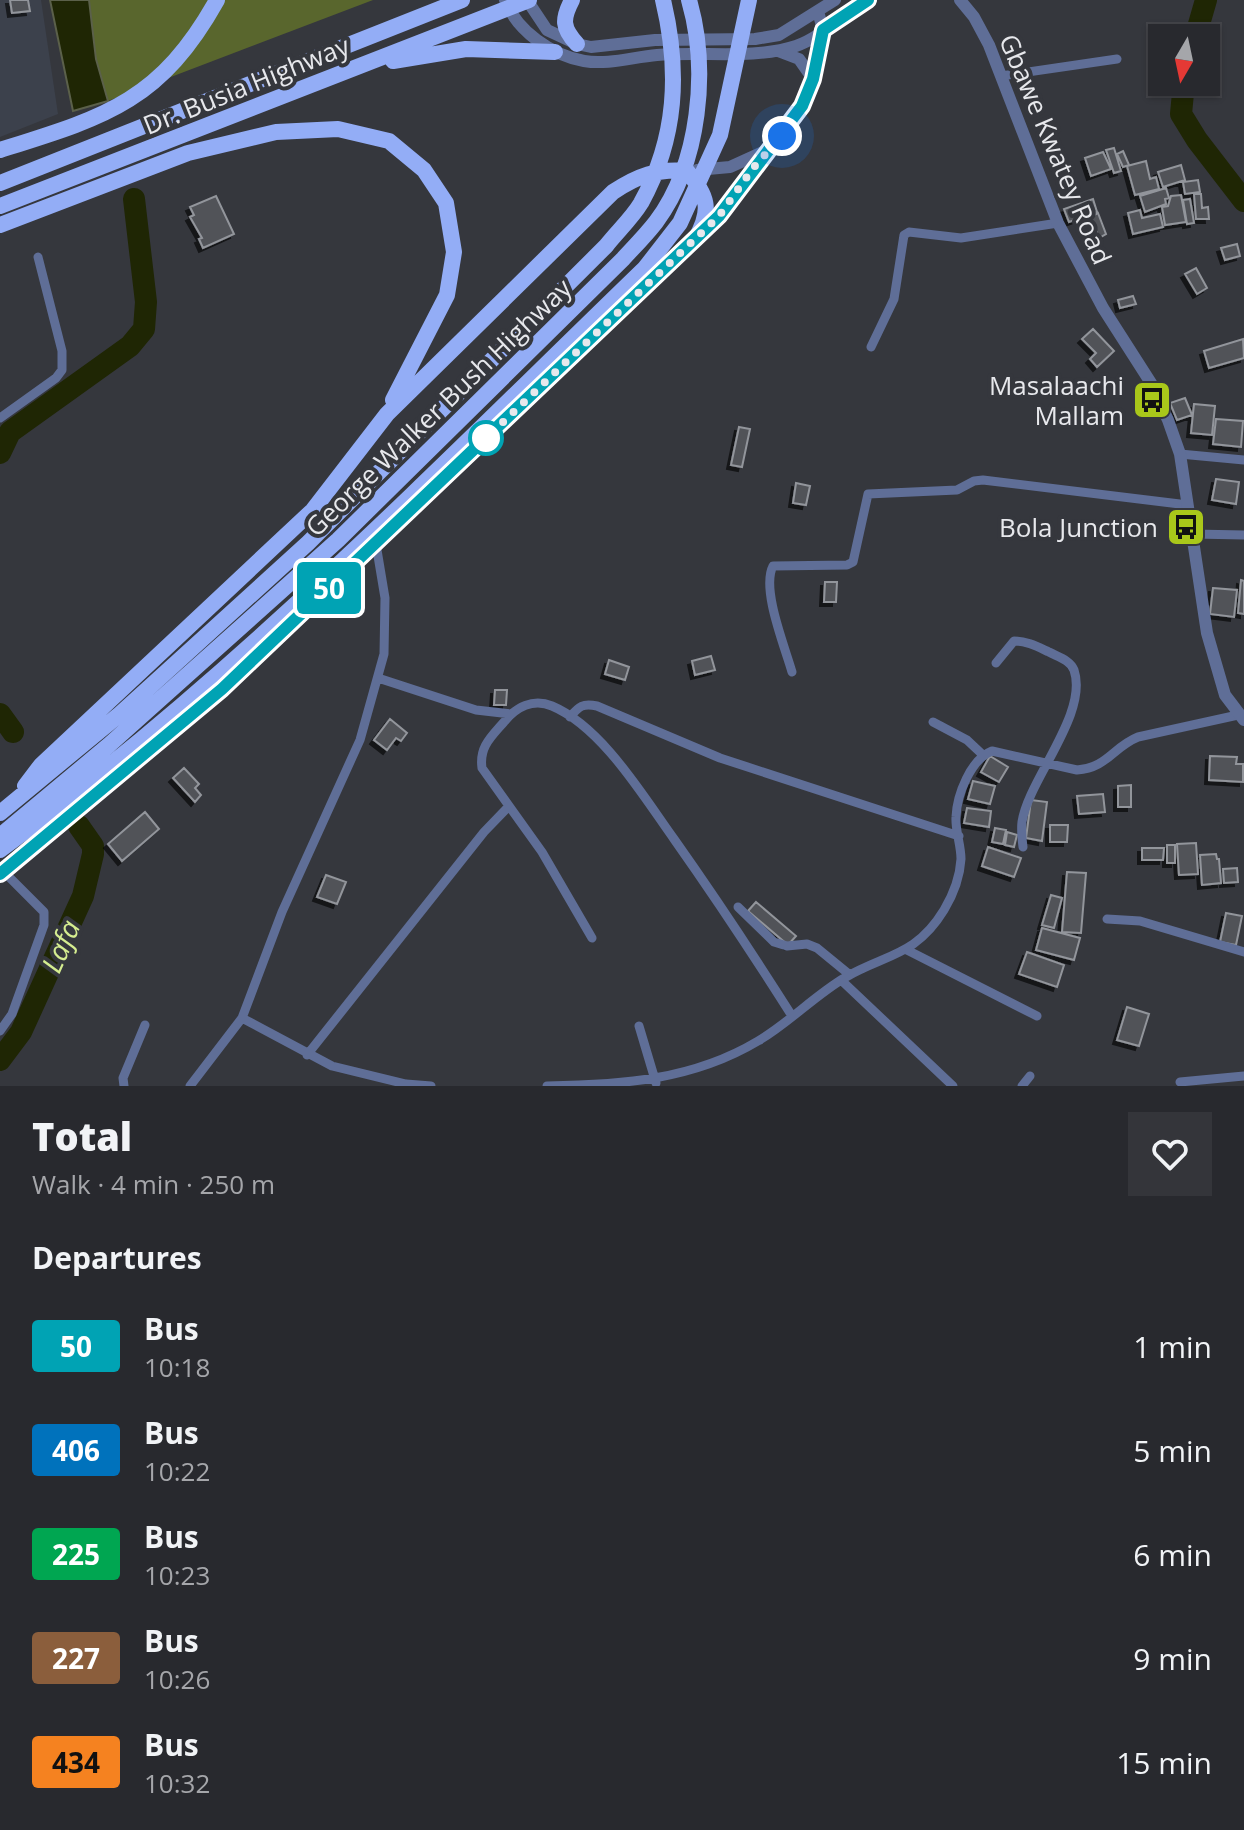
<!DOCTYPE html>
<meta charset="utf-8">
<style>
body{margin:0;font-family:"Open Sans",sans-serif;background:#34353a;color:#f1f3f6;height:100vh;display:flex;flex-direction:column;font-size:30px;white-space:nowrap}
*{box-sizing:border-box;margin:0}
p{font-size:26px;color:#a5a6aa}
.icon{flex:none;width:44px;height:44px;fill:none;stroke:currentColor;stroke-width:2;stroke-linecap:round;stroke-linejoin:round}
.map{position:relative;height:1086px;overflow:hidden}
.side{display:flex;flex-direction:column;background:#28292e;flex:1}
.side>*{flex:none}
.badge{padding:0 16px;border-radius:6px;font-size:28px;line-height:52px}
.needle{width:52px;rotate:189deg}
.tools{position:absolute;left:1148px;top:24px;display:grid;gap:16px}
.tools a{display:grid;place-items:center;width:72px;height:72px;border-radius:0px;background:#28292e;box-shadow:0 2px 6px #0004,0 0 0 2px #44454a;font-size:40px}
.you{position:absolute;width:40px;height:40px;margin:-20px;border:6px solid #fff;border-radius:50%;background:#1a73e8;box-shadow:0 0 0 12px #1a73e833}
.map>.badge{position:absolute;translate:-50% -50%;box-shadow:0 0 0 4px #fff}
h2{padding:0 32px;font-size:30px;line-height:72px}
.round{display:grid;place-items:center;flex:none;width:84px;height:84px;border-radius:0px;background:#34353a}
.overview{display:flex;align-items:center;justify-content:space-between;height:136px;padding:0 32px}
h1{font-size:38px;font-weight:800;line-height:60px}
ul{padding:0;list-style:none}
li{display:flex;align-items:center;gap:24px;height:104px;padding:0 32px}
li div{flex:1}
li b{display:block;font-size:30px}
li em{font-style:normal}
li .badge{min-width:88px;font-weight:700;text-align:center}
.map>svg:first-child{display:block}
.built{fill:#3c414c}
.green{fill:#59662d}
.water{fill:#1f2604;stroke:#5b604a;stroke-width:2}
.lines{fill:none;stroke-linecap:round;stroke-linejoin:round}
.river{stroke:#1f2604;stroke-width:22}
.building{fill:#515359;stroke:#92959b;stroke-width:2;filter:url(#shadow)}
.minor{stroke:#5f6e97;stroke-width:9}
.tertiary{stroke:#5f6e97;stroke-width:12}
.trunk{stroke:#93adf6;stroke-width:16}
.line-casing{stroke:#fff;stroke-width:18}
.line{stroke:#00a3b4;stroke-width:12}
.walk{stroke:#e7e8ec;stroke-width:8;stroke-dasharray:0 14.4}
.stop-dot{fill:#fff;stroke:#00a3b4;stroke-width:4}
.labels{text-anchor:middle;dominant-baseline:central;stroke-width:8;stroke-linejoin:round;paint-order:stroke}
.street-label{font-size:26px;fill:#e7e8ec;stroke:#35373d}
.poi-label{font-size:26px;fill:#e7e8ec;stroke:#35373d;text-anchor:end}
.water-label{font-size:28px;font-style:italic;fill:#d5ed90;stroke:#35373d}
</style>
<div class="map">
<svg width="1244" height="1086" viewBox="0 0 1244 1086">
<defs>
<filter id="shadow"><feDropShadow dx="-4" dy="4" stdDeviation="0" flood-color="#0009"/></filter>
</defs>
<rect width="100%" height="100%" fill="#35373d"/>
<path class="built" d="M0,0H41L58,114L0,137Z"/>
<path class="green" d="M89,0H373L108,101L96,59Z"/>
<path class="water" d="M50,0H89L96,59L108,101L73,111Z"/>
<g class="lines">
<path class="river" d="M1195,38L1206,0
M1184,82L1181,114L1197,140L1244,201
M0,453L10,432L130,346L144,329L146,302L134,199
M0,714L13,732
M0,1060L21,1032L83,896L93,854V846L79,826"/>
</g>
<path class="building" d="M10,0H28L30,11L12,13Z
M1114,148L1121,171L1114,173L1106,150Z
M1123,151L1129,165L1123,167L1117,154Z
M1103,152L1111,169L1091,176L1085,158Z
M1146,161L1150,179L1156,177L1159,189L1135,195L1127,166Z
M1181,165L1185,180L1163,187L1158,172Z
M1198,180L1200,192L1185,194L1183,182Z
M1166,188L1169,198L1165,199L1166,204L1145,212L1140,196Z
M1194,194H1201L1202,208L1208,207L1209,219H1196Z
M1181,195L1186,222L1165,225L1162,207L1168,206L1171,196Z
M216,196L234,234L203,248L199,239L202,238L190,217L194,215L190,207Z
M1093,199L1097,212L1069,222L1064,209Z
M1190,199L1194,223L1187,224L1183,200Z
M1140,210L1142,218L1160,214L1163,227L1133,234L1128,213Z
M1098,213L1106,234L1099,238L1090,217Z
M1237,244L1240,256L1225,260L1221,248Z
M1196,268L1207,288L1197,294L1185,274Z
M1133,296L1136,304L1120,308L1118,300Z
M1093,329L1114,351L1097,367L1090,359L1096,353L1082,339Z
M1243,339L1244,358L1209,368L1204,351Z
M1185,398L1192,415L1177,420L1170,403Z
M1194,404L1215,406L1212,435L1191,433Z
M1216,419L1243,421L1241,447L1213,444Z
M739,427L750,429L742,467L731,465Z
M1216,479L1239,482L1236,504L1212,500Z
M796,483L810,486L806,505L793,503Z
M1241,580L1244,581V614L1238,613Z
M825,582H837L836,602H824Z
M1213,588L1237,590L1234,617L1210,614Z
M711,656L715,670L695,675L692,661Z
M609,660L629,667L625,680L605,674Z
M495,690H507L506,705H494Z
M390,719L407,733L401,741L396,738L387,750L374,740Z
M990,756L1008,767L999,782L981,772Z
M1210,756L1237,757L1236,764H1243V782L1209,780Z
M184,768L199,784L195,788L201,795L195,802L173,778Z
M973,781L995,786L990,804L968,799Z
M1131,785V807H1118V786Z
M1103,794L1105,812L1079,814L1077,796Z
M1031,800L1047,802L1042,841L1026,838Z
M967,808L991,811L989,827L964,823Z
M145,812L159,829L122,861L108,844Z
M1050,825H1068L1067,842H1050Z
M995,828L1006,830L1003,844L992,842Z
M1007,832L1017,835L1014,847L1005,845Z
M1196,843L1198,874L1179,875L1177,844Z
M1167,845H1175V863H1167Z
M988,847L1021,858L1014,877L982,866Z
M1142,848H1164L1163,860H1142Z
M1216,854L1217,859H1219L1221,883L1202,885L1200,855Z
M1237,868L1238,882L1224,883L1223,869Z
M1067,872L1086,873L1081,933L1062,932Z
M326,875L346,882L337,904L317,897Z
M1051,895L1062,898L1054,928L1042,925Z
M756,902L796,936L788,945L748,911Z
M1226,913L1242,916L1236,945L1220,942Z
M1042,928L1080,938L1074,960L1036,950Z
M1027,952L1064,965L1057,987L1019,974Z
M1127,1007L1149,1014L1139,1046L1117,1040Z"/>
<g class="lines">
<path class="minor" d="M1001,76L1117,59
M871,347L894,299L904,235L909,232L961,238L1058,223
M0,418L56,378L62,370V351L38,257
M1180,454L1244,460
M1193,534L1244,535
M996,663L1014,641C1027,641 1038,647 1049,652C1058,657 1070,660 1074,670C1089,714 1028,780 1022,822C1021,830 1022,839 1023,847
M792,672C785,647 761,589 773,566L847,565L853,562L868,494L957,490L974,481L983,480L1188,505
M378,678L476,710L511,714
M570,717C579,706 583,703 597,706L720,758L959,836
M933,722L967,740L983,755
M738,907L774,942L787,946L807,944L817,948L850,975
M1107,919L1140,921L1244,952
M592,938L542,852L482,768C479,747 491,737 504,722C516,707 533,698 552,706C602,727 643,796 674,839C715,897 754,956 792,1016
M907,950L1037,1016
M841,980L953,1086
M242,1018L332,1066L406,1084L431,1086
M639,1026L656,1083
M0,1031L12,1014L44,925V912L3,871
M307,1055L484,832L509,806
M1180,1082L1244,1076
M124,1086L123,1078L145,1025
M190,1086L242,1018L282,912L360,740L384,654L385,598L376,544
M547,1086C621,1085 693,1080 758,1041C789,1023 815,995 846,977C886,954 916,956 944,910C953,895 960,876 961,859C961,845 955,830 956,817C957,794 971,759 992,751L1077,770C1107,768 1113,747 1138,737L1238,715
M1022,1086L1030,1076"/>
<path class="tertiary" d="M505,0C517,31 551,55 584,61C608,65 633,57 657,55C703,51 752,60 796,46C823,37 843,12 868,0
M527,0L547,30L577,44L591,47L655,40L755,39L779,35L835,0
M960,0L974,17L989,45L1058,223L1103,308L1151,383L1168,420L1180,454L1207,633L1225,695L1244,720
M778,51L799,59L813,79
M697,170L730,167L763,152
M0,874L222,689L719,216L754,167L790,125L808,94L823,30L818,11"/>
<path class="trunk" d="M572,0C562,19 562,28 577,44
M393,61L466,49L555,52
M0,150C105,117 160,102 217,0
M0,183L462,0
M0,206L529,0
M0,225L188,153L276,132L338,129L389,141L424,170L446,203L454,252L447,295L393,400
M25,786L41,765L313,510L387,414L613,192C637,176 658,168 687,171C708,197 712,209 696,238
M0,813L120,714L308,543L606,246C617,232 632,218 641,203C677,138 680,71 663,0
M0,836L109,745L338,540L623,259C634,247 646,235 656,222C700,163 709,69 689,0
M0,850C234,679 437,469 645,268L680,223L720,135L749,0"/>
</g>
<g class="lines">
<g class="line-casing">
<path id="line" d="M0,874L222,689L719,216L802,106L813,79L823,30L868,0"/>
</g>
<use href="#line" class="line"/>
<path class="walk" d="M486,438L479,445L719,216L754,167L782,136"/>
</g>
<defs>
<g id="bus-square" transform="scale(2)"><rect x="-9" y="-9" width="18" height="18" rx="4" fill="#a9c71a" stroke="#35373d"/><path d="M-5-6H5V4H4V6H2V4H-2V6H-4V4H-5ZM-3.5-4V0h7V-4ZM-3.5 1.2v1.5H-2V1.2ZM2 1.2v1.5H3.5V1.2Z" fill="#111"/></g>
</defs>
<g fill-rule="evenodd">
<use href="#bus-square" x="1152" y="400"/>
<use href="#bus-square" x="1186" y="527"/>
</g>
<circle class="stop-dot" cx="486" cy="438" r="16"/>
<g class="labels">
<g class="street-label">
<text transform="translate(246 85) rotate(-22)">Dr. Busia Highway</text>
<text transform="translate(1056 149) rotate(67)">Gbawe Kwatey Road</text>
<text transform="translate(438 407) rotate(-44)">George Walker Bush Highway</text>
</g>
<g class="poi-label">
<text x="1124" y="385">Masalaachi<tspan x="1124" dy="30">Mallam</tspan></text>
<text x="1158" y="527">Bola Junction</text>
</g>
<g class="water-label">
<text transform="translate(60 946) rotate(-66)">Lafa</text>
</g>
</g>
</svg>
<div class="tools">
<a><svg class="needle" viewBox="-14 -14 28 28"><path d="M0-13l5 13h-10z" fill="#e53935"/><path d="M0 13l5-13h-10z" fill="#a5a6aa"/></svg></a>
</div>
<div class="you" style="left:782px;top:136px"></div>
<b class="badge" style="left:329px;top:588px;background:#00a3b4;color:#fff">50</b>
</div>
<section class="side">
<div class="overview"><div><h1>Total</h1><p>Walk · 4 min · 250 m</p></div><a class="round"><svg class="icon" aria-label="heart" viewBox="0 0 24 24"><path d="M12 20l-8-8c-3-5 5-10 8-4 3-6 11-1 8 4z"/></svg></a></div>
<h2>Departures</h2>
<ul>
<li><span class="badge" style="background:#00a3b4;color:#fff">50</span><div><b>Bus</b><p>10:18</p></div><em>1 min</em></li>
<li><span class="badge" style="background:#0072bc;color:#fff">406</span><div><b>Bus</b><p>10:22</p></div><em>5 min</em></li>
<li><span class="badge" style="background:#00a651;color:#fff">225</span><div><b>Bus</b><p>10:23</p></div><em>6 min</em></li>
<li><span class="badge" style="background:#8b5e3c;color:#fff">227</span><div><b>Bus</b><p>10:26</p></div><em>9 min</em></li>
<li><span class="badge" style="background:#f58220;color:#111">434</span><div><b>Bus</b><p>10:32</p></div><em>15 min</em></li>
</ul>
</section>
